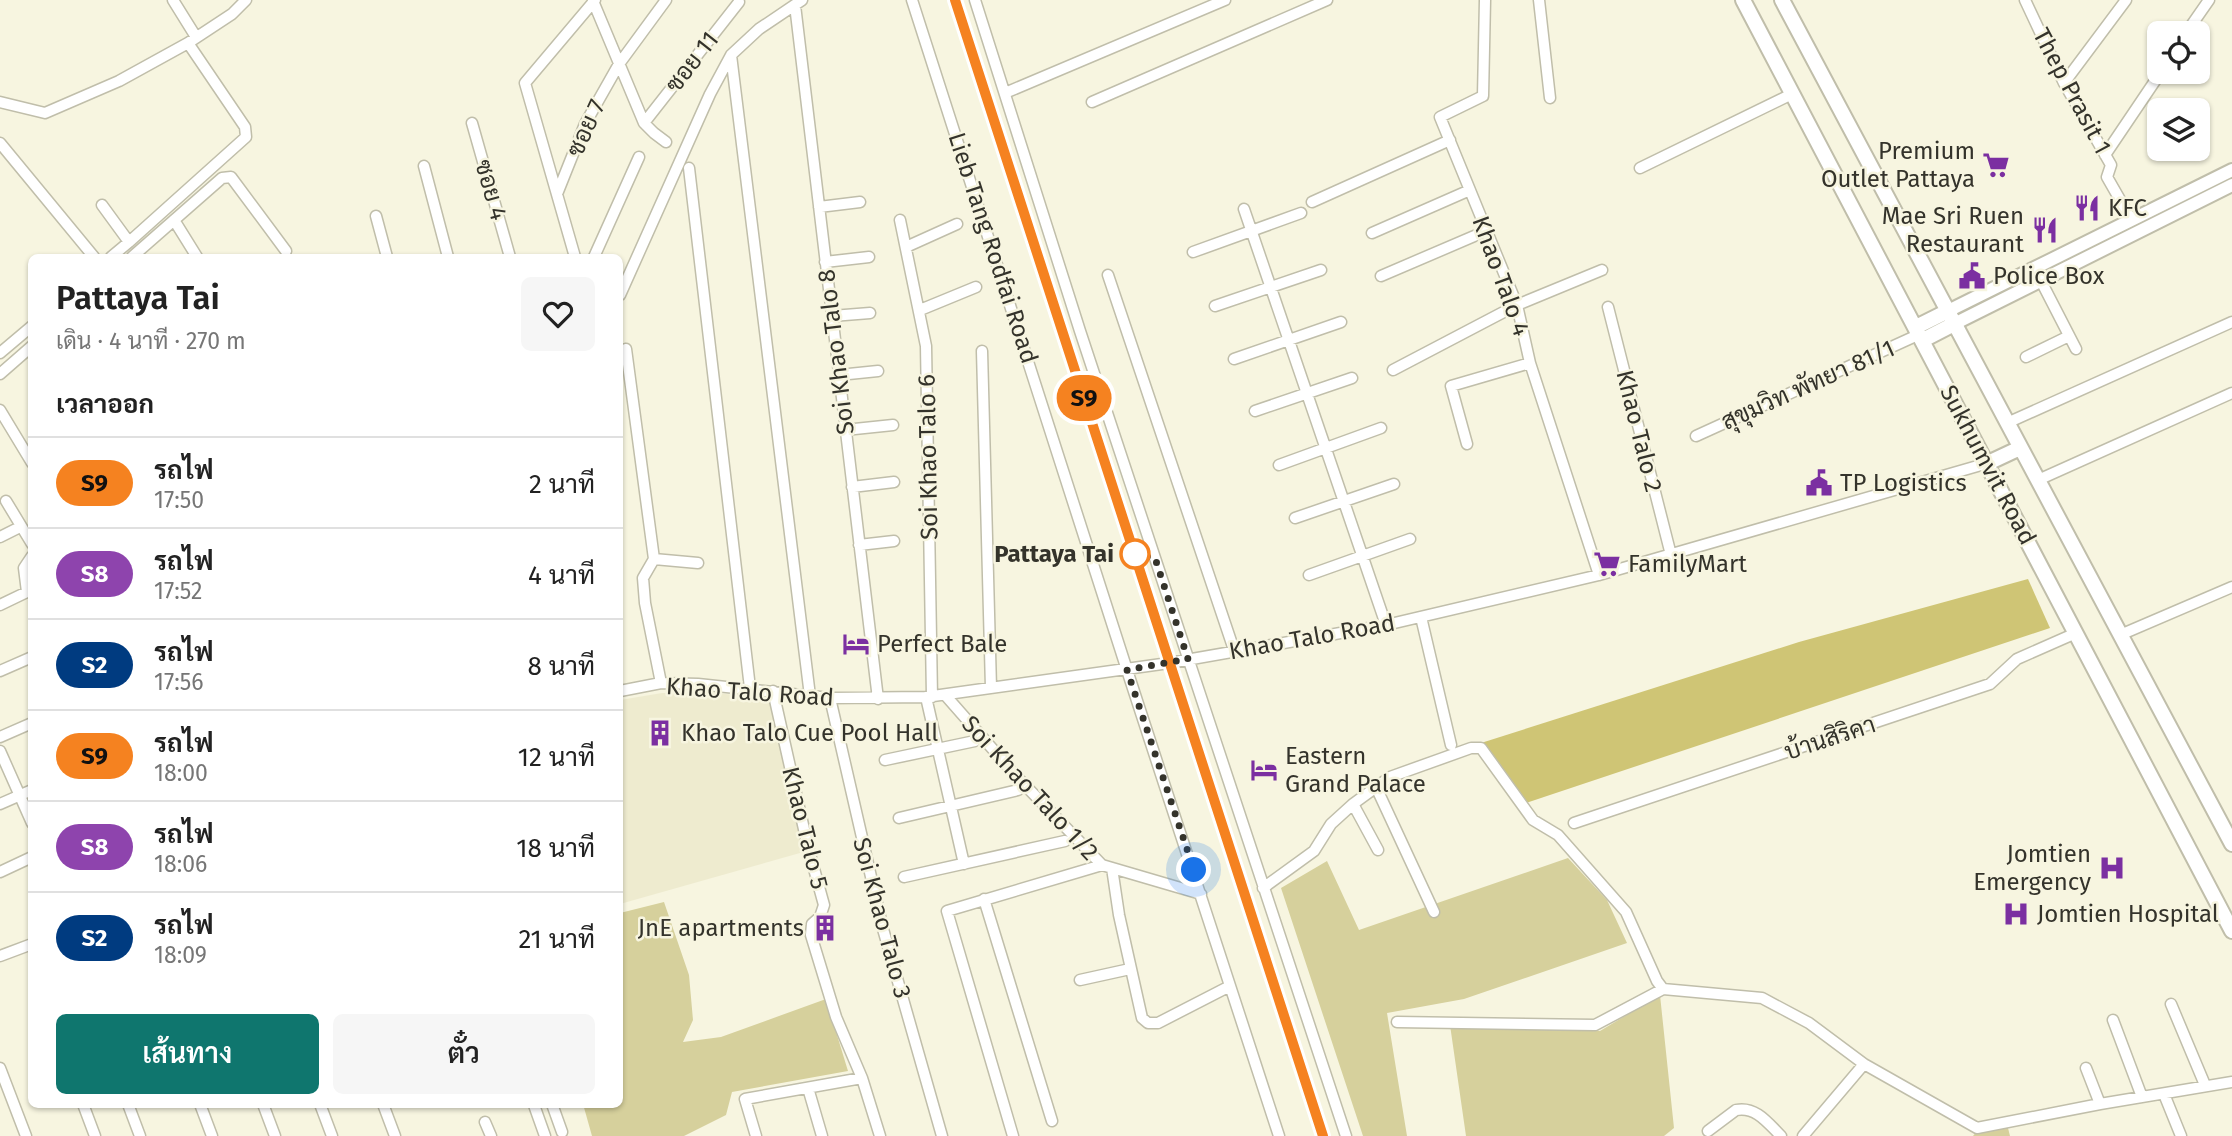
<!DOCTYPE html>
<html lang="th">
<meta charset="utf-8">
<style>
body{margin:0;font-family:"Fira Sans",Sarabun,sans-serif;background:#f6f6f6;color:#222;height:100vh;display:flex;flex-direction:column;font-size:26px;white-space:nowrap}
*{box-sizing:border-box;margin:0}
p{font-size:23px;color:#767676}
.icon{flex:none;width:38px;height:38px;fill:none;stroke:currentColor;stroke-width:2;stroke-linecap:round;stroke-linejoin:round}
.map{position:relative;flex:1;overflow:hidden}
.sheet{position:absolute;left:28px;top:254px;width:595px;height:854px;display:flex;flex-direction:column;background:#fff;border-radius:10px;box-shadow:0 2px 5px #0004}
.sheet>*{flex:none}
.badge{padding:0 14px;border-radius:23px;font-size:24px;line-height:46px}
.tools{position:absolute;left:2147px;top:21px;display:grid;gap:14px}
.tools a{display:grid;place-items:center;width:63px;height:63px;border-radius:10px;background:#fff;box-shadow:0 2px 5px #0004;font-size:35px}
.you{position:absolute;width:35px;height:35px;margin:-18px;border:5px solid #fff;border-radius:50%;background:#1a73e8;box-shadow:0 0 0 10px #1a73e833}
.map>.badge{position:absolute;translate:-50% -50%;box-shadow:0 0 0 4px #fff}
h2{padding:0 28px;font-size:26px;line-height:63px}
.round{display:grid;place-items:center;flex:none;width:74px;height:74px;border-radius:10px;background:#f6f6f6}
.overview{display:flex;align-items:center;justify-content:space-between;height:119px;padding:0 28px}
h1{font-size:33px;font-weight:600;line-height:52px}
.button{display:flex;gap:14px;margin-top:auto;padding:14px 28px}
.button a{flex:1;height:80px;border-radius:10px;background:#0f766e;color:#fff;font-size:28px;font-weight:600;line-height:80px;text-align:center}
.button a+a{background:#f6f6f6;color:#222}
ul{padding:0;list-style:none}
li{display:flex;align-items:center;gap:21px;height:91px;padding:0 28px;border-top:2px solid #e0e0e0}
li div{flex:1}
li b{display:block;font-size:26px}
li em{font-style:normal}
li .badge{min-width:77px;font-weight:700;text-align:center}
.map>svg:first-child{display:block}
.built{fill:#eeebcf}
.green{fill:#d6d09c}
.forest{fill:#cfc575}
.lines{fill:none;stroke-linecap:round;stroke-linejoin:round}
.minor-casing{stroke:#c0beaa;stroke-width:13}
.major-casing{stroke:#c0beaa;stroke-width:16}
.highway-casing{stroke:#c0beaa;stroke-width:18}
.minor{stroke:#fff;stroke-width:10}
.major{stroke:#fff;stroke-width:12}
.highway{stroke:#fff;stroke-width:14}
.rail-casing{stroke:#8f8e7f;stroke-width:5}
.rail{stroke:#f7f5e0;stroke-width:2.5;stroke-dasharray:8;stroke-linecap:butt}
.line-casing{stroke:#fff;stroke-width:16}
.line{stroke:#f58220;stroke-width:10}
.walk{stroke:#34332b;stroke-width:7;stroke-dasharray:0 12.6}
.stop-dot{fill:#fff;stroke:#f58220;stroke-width:3.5}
.labels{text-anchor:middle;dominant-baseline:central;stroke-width:5;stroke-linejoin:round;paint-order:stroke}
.street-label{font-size:24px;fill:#34332b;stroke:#f7f5e0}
.poi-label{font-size:24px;fill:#34332b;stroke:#f7f5e0;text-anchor:start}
.stop-label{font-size:24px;font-weight:bold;fill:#34332b;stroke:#f7f5e0;text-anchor:end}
</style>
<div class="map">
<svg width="2232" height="1136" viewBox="0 0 2232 1136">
<rect width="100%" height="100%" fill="#f7f5e0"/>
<path class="built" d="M662,693H714L770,698L807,851L620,904V700Z"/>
<path class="green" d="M1568,858L1607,900L1627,943L1464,999L1387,1013L1407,1136H1363L1281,888L1327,861L1359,930Z
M664,902L689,975L693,1020L683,1042L721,1037L826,999L848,1071L732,1092L726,1115L684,1136H592L583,1104H620V913Z
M1660,995L1674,1128L1664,1136H1466L1450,1025L1600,1031Z
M2007,1124L2010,1136H1973L1977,1131Z"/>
<path class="forest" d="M2028,579L2050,628L1526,803L1481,743L1799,642Z"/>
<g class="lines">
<g class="minor-casing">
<path id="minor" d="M173,0L196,37
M912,0L1127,670L1279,1136
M975,0L1080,331L1346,1136
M1485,0L1483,96L1440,117L1517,305L1530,363L1599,575
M1539,0L1550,98
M2025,0L2064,83L2111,165L2107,177L2131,219
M593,1L644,123L654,133L666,142
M795,5L878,699
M2186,33L2209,0
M731,55L810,696
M2064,83L2126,0
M1005,93L1225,0
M0,102L45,113L119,81L188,43L232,14L246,0
M1092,102L1327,0
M472,123L510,257
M644,123L739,2
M0,143L94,257
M2105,155L2161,72
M424,166L448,257
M689,168L750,688
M1640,168L1792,94
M557,194L585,124L619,64L666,0
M1312,202L1450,140
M102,205L129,242L246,137L245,127L188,43
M819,207L860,202
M1244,209L1386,625
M376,216L387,257
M174,220L197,257
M900,220L926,346L932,697
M1372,233L1470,190
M906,247L957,224
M1193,252L1301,213
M111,257L129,242
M132,257L222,178L231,177L286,251
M575,257L525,83L595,0
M594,257L639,157
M825,262L869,257
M1108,275L1234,650
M1381,276L1486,231
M2041,281L2076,349
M620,295L710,94L731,55L759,29L802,0
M1215,306L1321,270
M1608,307L1671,555
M920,310L976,287
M832,316L870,313
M626,349L654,559L643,578L645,603L661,683
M982,351L991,688
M0,353L32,326
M2026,357L2069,336
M1234,359L1341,322
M1393,370L1517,305L1602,270
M0,374L32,346
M839,375L878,371
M0,410L32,463
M1255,411L1352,378
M2007,423L2232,322
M845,430L893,425
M1696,436L1920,334
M1467,444L1451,386L1530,363
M1279,465L1381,428
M2038,480L2232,393
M852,487L894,482
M6,501L32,544
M1295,518L1394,484
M0,537L20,527
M859,545L894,541
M654,559L698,563
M1309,575L1410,539
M0,605L27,592L24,568L32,556
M1421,617L1451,745
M2120,635L2232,587
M0,671L32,657
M620,691L661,683L698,684L830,698L926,697L1169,663L1386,625L1599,575L1988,463
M773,691L808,847L824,905L820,917L812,924L811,935L836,1017L862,1078L880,1136
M946,696L1019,779L1102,865L1201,894
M926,697L964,864
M830,698L883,929L942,1136
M0,737L32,723
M0,751L32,823
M885,760L975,741
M1376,787L1434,912
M0,804L32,790
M1353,804L1378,850
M899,818L1018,790
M1574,823L1990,684L2017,659L2076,633
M1112,868L1119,915L1142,1018L1148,1023H1158L1230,986
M0,872L32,857
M904,877L1065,841
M1263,888L1314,851L1331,824L1353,804L1390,777L1471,748H1481L1533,820L1558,835L1626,912L1657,981L1663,989L1762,998L1809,1023L1864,1064L1977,1128L2100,1104L2232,1082
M984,899L1052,1121
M0,956L32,944
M1080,980L1130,969
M2171,1004L2205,1085
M2113,1020L2142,1097
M1397,1022L1595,1025L1663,989
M0,1068L26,1136
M2086,1068L2100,1104
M808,1088L822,1136
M2164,1094L2181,1136
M83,1104L95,1136
M128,1104L140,1136
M200,1104L212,1136
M263,1104L275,1136
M320,1104L332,1136
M383,1104L395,1136
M552,1104L562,1132
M534,1105L545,1136
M485,1122L491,1136
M1708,1131L1736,1110C1756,1106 1768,1123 1781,1136
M756,1136L745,1099L862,1078
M1013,1136L947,911L1102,865
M1803,1136L1864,1064"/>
</g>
<g class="major-casing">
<path id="major" d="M1948,311L2232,170
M1954,324L2232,185"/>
</g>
<g class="highway-casing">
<path id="highway" d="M1743,0L2232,931
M1782,0L2232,844
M1916,327L1948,311
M1923,340L1954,324
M1988,463L2020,448"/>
</g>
<use href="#minor" class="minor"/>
<use href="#major" class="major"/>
<use href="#highway" class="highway"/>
<g class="rail-casing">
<path id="rail" d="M955,0L1323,1136"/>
</g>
<use href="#rail" class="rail"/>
</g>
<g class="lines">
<g class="line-casing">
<path id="line" d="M955,0L1323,1136"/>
</g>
<use href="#line" class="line"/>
<path class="walk" d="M1135,554L1155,558L1188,659L1127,670L1194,870"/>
</g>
<defs>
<g id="supermarket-bare" transform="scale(2.1)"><path d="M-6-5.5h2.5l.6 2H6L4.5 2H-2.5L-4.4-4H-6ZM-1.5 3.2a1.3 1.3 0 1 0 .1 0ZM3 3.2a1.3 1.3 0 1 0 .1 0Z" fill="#7b2fa1" stroke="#f7f5e0" stroke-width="2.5" paint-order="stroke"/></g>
<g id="restaurant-bare" transform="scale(2.1)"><path d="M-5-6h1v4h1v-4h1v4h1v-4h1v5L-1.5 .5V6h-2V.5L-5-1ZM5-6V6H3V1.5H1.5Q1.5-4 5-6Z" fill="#7b2fa1" stroke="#f7f5e0" stroke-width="2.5" paint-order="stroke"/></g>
<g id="civic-bare" transform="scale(2.1)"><path d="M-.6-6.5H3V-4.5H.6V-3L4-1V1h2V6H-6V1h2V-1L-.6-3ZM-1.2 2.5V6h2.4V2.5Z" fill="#7b2fa1" stroke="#f7f5e0" stroke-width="2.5" paint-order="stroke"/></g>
<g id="hotel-bare" transform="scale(2.1)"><path d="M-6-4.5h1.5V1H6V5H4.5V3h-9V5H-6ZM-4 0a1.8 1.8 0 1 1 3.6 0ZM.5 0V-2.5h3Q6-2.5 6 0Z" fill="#7b2fa1" stroke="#f7f5e0" stroke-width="2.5" paint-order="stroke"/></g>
<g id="building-bare" transform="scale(2.1)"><path d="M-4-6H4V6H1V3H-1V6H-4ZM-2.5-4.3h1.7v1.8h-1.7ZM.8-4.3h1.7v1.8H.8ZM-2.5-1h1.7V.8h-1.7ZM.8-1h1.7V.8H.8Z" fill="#7b2fa1" stroke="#f7f5e0" stroke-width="2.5" paint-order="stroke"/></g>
<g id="hospital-bare" transform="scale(2.1)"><path d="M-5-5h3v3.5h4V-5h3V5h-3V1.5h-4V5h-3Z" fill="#7b2fa1" stroke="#f7f5e0" stroke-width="2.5" paint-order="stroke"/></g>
</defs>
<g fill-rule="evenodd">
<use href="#supermarket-bare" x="1996" y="165"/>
<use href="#restaurant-bare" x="2087" y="208"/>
<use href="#restaurant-bare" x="2045" y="230"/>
<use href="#civic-bare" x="1972" y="276"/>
<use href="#civic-bare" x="1819" y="483"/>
<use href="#supermarket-bare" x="1607" y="564"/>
<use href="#hotel-bare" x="856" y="644"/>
<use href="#building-bare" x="660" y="733"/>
<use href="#hotel-bare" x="1264" y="770"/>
<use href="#hospital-bare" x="2112" y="868"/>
<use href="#hospital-bare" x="2016" y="914"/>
<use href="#building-bare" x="825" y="928"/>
</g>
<circle class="stop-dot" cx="1135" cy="554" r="14"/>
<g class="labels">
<g class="street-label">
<text transform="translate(692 62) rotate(-52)">ซอย 11</text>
<text transform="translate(2072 91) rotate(62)">Thep Prasit 1</text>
<text transform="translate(586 128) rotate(-65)">ซอย 7</text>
<text transform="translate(491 190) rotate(74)">ซอย 4</text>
<text transform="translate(993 248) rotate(72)">Lieb Tang Rodfai Road</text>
<text transform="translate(1501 276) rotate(70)">Khao Talo 4</text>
<text transform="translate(836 352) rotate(-97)">Soi Khao Talo 8</text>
<text transform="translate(1808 385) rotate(-24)">สุขุมวิท พัทยา 81/1</text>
<text transform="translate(1639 431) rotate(76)">Khao Talo 2</text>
<text transform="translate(928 457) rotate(-91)">Soi Khao Talo 6</text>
<text transform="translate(1988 465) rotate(62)">Sukhumvit Road</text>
<text transform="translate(1312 637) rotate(-10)">Khao Talo Road</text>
<text transform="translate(750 692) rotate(4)">Khao Talo Road</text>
<text transform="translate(1830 738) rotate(-18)">บ้านสิริคา</text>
<text transform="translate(1030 788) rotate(47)">Soi Khao Talo 1/2</text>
<text transform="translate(805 828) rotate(76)">Khao Talo 5</text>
<text transform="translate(882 918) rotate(75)">Soi Khao Talo 3</text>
</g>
<g class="poi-label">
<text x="1975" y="151" text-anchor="end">Premium<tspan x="1975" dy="28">Outlet Pattaya</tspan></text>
<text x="2108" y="208">KFC</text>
<text x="2024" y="216" text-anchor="end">Mae Sri Ruen<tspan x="2024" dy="28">Restaurant</tspan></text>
<text x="1993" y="276">Police Box</text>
<text x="1840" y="483">TP Logistics</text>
<text x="1628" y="564">FamilyMart</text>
<text x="877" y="644">Perfect Bale</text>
<text x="681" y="733">Khao Talo Cue Pool Hall</text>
<text x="1285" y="756">Eastern<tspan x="1285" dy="28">Grand Palace</tspan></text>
<text x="2091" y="854" text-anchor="end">Jomtien<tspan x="2091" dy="28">Emergency</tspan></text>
<text x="2037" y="914">Jomtien Hospital</text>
<text x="804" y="928" text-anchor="end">JnE apartments</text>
</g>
<g class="stop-label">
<text x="1114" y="554">Pattaya Tai</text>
</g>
</g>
</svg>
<div class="tools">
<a><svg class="icon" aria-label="locate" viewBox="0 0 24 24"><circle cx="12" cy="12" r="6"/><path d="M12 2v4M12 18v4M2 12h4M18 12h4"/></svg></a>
<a><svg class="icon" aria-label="layers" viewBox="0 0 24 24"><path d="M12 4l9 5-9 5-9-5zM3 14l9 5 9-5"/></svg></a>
</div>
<div class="you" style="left:1194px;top:870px"></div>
<b class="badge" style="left:1084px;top:398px;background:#f58220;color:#111">S9</b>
<section class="sheet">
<div class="overview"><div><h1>Pattaya Tai</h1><p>เดิน · 4 นาที · 270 m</p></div><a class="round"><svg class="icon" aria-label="heart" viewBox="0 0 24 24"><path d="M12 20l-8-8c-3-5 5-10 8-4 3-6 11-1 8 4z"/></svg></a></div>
<h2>เวลาออก</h2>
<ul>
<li><span class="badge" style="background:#f58220;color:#111">S9</span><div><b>รถไฟ</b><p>17:50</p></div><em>2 นาที</em></li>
<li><span class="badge" style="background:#8e44ad;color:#fff">S8</span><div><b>รถไฟ</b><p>17:52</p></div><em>4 นาที</em></li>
<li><span class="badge" style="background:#003b80;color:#fff">S2</span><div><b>รถไฟ</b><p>17:56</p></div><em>8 นาที</em></li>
<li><span class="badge" style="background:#f58220;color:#111">S9</span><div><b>รถไฟ</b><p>18:00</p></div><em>12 นาที</em></li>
<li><span class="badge" style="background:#8e44ad;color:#fff">S8</span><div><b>รถไฟ</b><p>18:06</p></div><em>18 นาที</em></li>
<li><span class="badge" style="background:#003b80;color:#fff">S2</span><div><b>รถไฟ</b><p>18:09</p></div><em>21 นาที</em></li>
</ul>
<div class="button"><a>เส้นทาง</a><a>ตั๋ว</a></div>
</section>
</div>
